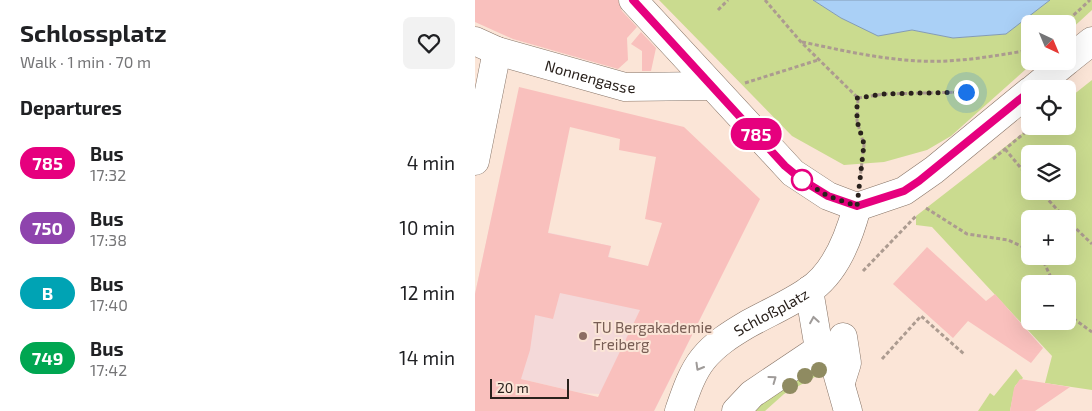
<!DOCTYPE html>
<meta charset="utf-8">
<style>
body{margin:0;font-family:"Exo 2",sans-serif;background:#f2f2f2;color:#202124;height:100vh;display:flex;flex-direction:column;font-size:19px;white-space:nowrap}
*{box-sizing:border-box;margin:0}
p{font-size:16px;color:#757577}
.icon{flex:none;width:28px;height:28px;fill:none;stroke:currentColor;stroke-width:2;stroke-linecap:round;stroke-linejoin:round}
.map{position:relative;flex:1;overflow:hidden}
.details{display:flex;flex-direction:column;background:#fff;width:475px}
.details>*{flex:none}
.badge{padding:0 10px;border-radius:16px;font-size:18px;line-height:32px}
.needle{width:32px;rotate:136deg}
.fabs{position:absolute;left:546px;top:15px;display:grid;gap:10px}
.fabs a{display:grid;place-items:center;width:55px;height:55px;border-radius:8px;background:#fff;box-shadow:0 5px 20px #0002;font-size:25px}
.scale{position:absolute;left:15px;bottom:12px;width:79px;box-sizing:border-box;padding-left:5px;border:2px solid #29211c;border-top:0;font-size:14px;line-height:18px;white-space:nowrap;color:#29211c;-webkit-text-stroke:4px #fbe5d7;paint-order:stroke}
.you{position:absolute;width:25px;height:25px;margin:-12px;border:4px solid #fff;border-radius:50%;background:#1a73e8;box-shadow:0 0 0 8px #1a73e833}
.map>.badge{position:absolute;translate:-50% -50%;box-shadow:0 0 0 2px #fff}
h2{padding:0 20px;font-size:19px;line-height:45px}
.round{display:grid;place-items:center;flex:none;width:52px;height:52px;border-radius:8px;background:#f2f2f2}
.head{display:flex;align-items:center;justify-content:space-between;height:85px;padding:0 20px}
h1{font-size:24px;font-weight:700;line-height:38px}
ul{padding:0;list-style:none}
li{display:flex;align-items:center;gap:15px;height:65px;padding:0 20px}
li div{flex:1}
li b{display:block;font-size:19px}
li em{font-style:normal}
li .badge{min-width:55px;font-weight:700;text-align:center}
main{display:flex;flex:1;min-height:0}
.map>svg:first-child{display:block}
.education{fill:#f4d9d9}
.green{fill:#cadb8f;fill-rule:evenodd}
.water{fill:#aad0f6;stroke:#839cb5}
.building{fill:#f9c0bd;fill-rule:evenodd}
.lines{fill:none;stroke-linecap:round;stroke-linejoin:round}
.minor-casing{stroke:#877467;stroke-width:29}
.major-casing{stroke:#877467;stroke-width:29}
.path{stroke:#ac9b90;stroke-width:3;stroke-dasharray:4 2.5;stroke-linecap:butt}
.minor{stroke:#fff;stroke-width:28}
.major{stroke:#fff;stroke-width:28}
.tree{fill:#8f8b61}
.oneway{stroke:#9f9b99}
.line-casing{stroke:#fff;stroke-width:11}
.line{stroke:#e6007e;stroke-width:8}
.walk{stroke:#29211c;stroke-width:5;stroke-dasharray:0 9}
.stop-dot{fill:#fff;stroke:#e6007e;stroke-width:2.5}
.education-dot{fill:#8d6e63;stroke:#fbe5d7;stroke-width:2}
.labels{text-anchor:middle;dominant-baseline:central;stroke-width:4;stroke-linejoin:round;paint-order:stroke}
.street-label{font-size:15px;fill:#29211c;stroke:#fbe5d7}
.education-label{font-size:15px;fill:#785e54;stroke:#fbe5d7;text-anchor:start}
</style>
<main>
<section class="details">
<div class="head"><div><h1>Schlossplatz</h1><p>Walk · 1 min · 70 m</p></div><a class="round"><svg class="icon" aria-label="heart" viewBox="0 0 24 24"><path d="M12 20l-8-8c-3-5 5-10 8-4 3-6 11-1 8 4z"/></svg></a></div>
<h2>Departures</h2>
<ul>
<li><span class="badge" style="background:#e6007e;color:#fff">785</span><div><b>Bus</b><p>17:32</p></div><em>4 min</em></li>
<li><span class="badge" style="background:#8e44ad;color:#fff">750</span><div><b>Bus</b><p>17:38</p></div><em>10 min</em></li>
<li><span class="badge" style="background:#00a3b4;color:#fff">B</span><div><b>Bus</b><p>17:40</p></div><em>12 min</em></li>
<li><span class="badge" style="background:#00a651;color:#fff">749</span><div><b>Bus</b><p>17:42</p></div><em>14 min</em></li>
</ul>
</section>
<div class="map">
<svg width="617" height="411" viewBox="0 0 617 411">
<rect width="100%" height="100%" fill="#fbe5d7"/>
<path class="education" d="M16,220L136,246L134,257L243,283L179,411H159L124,394L106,393L46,379L0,411V294Z"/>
<path class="green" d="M184,0H338L366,18L403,35L437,30L478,38L531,34L575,0H617V10L593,32L592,24H555V61H560L476,136L452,150L409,162L369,165L317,136Z
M617,80V390L570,383L577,356L457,227L441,225V216L557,126H592L593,99ZM555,154H592V191H555ZM555,219H592V256H555ZM555,284H592V321H555Z
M345,364L349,372L309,394L290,411H277L287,400Z
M541,369L548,378L540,386L535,411H503L515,393L519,396Z"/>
<path class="water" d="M338,0H575L531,34L478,38L437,30L403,36L366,18Z"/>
<path class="building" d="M0,0H143L147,11L162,27L152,38L153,60L143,69L38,39L0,22Z
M166,32L181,48L176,71H167V51L156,44Z
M44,87L209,127L285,199L179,411H0V294ZM95,127L145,139L144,150L181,157L170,219L187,223L173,266L133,257L136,246L73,233ZM85,293L165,310L123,397L46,379L55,350L60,315L78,319Z
M452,247L511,301L520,294L568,348L556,363L493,321L478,338L418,284Z
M545,379L595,387L560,411H535L539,388Z"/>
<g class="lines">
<g class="minor-casing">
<g id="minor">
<path id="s1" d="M0,41L22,51L150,87L235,86"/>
<path d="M0,161L22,51"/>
<path d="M334,290L344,349L356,359L361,369L373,411"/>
<path d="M366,382L372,363L368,337"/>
<path id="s2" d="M204,411C210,394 216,374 228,359C240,344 256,334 273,324C293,313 314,304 333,291C361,273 374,237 382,207"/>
<path d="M261,411L277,394L344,349"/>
</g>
</g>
<g class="major-casing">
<path id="major" d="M158,0L318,173L353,196L382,207L429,191L459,170L555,91
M592,61L617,41
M558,89L592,61"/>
</g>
<path class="path" d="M290,0L326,42L383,98L382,121L389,145L385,179
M243,10L253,0
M589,24L615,0
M327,42C366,50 404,59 444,61C481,63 519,56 555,50
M270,83L343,60
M383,98L409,94L491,92L499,103
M530,149L555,179
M518,159L558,126
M565,191L591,219
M451,208L492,234L533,240L555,250
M592,220L617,244
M566,256L579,284
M388,271L441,216
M592,307L599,319L617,332
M407,359L446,316L489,354"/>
<use href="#minor" class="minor"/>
<use href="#major" class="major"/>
</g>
<g class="tree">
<circle cx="344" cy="370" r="8"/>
<circle cx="330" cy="376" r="8"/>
<circle cx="315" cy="386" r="8"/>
</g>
<defs><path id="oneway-chevron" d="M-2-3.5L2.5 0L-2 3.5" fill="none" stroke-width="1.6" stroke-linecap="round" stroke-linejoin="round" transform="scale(1.25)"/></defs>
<g class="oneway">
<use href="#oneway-chevron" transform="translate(339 320) rotate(-99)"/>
<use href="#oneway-chevron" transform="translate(224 367) rotate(120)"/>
<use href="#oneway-chevron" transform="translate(298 379) rotate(-36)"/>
</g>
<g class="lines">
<g class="line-casing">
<path id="line" d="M158,0L310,166L327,180L353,196L382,206L429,191L444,181L555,91"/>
</g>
<use href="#line" class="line"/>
<path class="walk" d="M327,180L353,196L382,206L389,144L382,121V98L409,94L491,92"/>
</g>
<circle class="stop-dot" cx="327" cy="180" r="10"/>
<circle class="education-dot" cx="108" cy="336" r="5"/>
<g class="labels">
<g class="street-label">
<text stroke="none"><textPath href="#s1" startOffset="121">Nonnengasse</textPath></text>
<text stroke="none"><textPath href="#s2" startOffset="141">Schloßplatz</textPath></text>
</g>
<g class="education-label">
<text x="118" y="327">TU Bergakademie<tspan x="118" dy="17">Freiberg</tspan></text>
</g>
</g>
</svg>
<div class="fabs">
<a><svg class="needle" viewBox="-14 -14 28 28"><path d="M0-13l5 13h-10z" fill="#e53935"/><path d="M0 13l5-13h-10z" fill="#757577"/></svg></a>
<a><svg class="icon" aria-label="locate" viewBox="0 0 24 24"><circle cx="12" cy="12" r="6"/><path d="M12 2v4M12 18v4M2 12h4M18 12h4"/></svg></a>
<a><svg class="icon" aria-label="layers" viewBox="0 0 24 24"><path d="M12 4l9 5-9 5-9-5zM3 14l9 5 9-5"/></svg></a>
<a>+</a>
<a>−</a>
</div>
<div class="scale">20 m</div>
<div class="you" style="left:491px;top:92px"></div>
<b class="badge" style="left:281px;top:134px;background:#e6007e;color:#fff">785</b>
</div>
</main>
